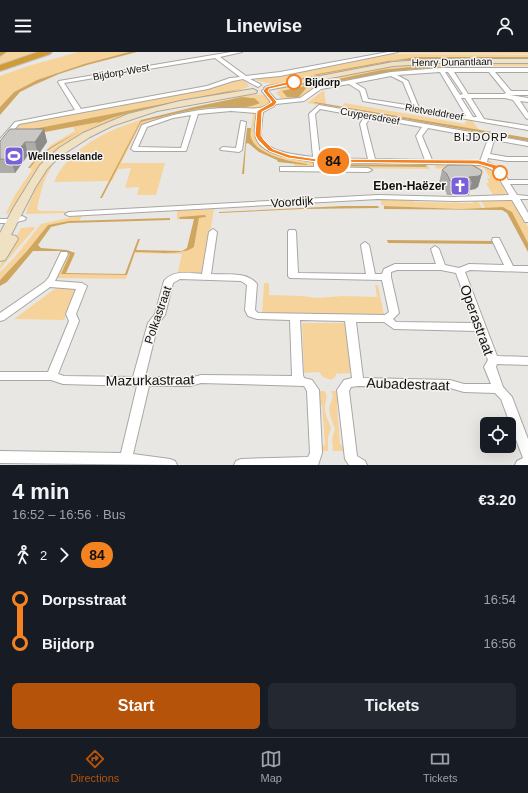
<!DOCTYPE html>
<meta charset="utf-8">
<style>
body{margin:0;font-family:Helvetica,sans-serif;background:#242831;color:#f1f3f6;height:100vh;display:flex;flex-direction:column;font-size:15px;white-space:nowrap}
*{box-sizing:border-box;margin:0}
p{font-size:13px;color:#9ea1a6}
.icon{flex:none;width:22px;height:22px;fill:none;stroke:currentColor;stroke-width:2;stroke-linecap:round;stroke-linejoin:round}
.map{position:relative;height:413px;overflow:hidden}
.sheet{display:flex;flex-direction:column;background:#171b24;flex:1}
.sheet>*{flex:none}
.badge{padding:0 8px;border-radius:13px;font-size:14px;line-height:26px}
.buttons{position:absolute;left:480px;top:365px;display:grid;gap:8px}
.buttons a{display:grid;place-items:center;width:36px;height:36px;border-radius:6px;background:#171b24;box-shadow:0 4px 16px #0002;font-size:20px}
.map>.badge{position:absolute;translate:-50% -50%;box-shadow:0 0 0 2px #fff}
.legs{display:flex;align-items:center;gap:6px;height:44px;padding:0 12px;font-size:13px}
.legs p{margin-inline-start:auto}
.overview{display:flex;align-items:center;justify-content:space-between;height:68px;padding:0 12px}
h1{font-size:22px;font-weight:700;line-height:30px}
.cta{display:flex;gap:8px;margin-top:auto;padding:8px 12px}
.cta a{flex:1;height:46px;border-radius:6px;background:#b45309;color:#fff;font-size:16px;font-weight:700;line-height:46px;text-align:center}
.cta a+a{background:#242831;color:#f1f3f6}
ul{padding:0 12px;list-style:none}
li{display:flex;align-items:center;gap:14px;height:44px;font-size:15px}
li i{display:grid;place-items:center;width:6px;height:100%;margin:0 5px;background:currentColor}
li i::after{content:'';width:10px;height:10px;margin:-5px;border:3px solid;border-radius:50%;background:#171b24}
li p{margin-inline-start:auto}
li:first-child i{background:linear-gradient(#0000 50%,currentColor 0)}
li:last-child i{background:linear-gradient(currentColor 50%,#0000 0)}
header{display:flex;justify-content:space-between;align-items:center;height:52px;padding:0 12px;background:#171b24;font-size:18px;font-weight:700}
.tabs{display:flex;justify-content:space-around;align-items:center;height:56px;border-top:1px solid #363941;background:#171b24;font-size:11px;color:#9ea1a6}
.tabs a{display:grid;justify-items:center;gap:2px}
.tabs .selected{color:#b45309}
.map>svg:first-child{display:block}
.green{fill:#f6d39b;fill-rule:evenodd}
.water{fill:#cfa660}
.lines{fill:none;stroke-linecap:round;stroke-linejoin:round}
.stream{stroke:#cfa660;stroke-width:1}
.street-casing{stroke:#a9a7a4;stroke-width:2}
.secondary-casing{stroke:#a9a7a4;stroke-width:2}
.highway-casing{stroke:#c1c1c1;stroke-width:2}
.street{fill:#fff;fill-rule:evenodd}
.secondary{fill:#f1e1c3;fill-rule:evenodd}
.highway{fill:#d19c38;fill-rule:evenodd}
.wall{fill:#aeaca9}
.shaded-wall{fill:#8d8c8a}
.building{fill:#cac8c5;stroke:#8d8c8a}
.line-1{fill:#f58220;stroke:#fff}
.stop-1-dot{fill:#fff;stroke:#f58220;stroke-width:2}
.labels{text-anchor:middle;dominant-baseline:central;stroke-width:3;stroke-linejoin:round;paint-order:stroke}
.far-street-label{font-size:10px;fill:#10100f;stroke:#f6f4f1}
.far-stop-label{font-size:10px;font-weight:bold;fill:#10100f;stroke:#f6f4f1;text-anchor:start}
.far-poi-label{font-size:10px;font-weight:bold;fill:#10100f;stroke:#f6f4f1;text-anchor:start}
.far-neighbourhood-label{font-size:11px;letter-spacing:1px;fill:#10100f;stroke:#f6f4f1}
.poi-label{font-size:12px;font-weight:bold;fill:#10100f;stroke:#f6f4f1;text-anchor:end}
.street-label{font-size:12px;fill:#10100f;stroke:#f6f4f1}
.near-street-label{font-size:14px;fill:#10100f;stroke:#f6f4f1}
</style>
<header><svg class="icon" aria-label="menu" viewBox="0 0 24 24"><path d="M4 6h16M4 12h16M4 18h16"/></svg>Linewise<svg class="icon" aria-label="person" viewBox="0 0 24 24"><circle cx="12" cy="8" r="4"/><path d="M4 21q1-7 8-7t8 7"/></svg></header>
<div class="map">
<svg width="528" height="413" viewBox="0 0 528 413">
<rect width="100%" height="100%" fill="#e9e7e4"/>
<path class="green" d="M5,0H42L0,15V5Z
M78,0H129L84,12L37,28L14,40L0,55V24L28,14Z
M399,0H528V2L398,1Z
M393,2L528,3V5H416L391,9L392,10L451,6H528V9L382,12L273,32L258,29L254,25L284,22Z
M440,11L444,16L397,20L318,36L302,47L283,48L276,41L282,36L388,15Z
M444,11L528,12V14H452L453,15L528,16V18L447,17Z
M236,28L245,29L250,34L240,38L120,66L81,83L41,114L32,125L16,156L5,163L15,143L32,118L30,116C49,91 89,73 119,63C126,61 133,59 139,57L18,80L99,70L70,84L37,108L51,93L75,79L73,75L7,88L20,72L209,36Z
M324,38L326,52L317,50L314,51L479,80V82L307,51Z
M248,40L262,42C256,43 250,41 244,42C230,43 215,47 202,50C156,59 78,74 51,116C43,128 40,143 37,157L40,159H64L67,161L26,162C27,155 31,148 33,142C36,134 38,127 43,120C79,65 188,49 248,40Z
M243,43H263L272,50L269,52L257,58L199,59L144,72L139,75L121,111H165L156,143H137L139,135L125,136L131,116L118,117L112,129L54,130C69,95 108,78 143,67L142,70C163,65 183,59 205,56C222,54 244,59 260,51L252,45L233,47L230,45Z
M345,51L465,72L466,68L469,69V67H471L479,78L342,54Z
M249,60H257L256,82L271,100L285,105L313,110L316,111V115L294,116V112H307C293,110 253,103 251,84C250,78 252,69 253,62H249Z
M321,110L426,111L430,117L328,116L321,115ZM327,112L426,113L427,115L327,114Z
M434,111H479L493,116L502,130H500L507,143H493L486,131H489L487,126H490L484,116L475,115L483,118L484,122L476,116H442L436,117Z
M381,147H413L414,150L473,151L472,148L478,149L482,156L460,157L384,154L381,152Z
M509,148L515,151L528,175V191L512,160L503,155L485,156L481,149Z
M214,157L210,181L208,182L201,222H182L178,219L182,202L134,201L135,200H182L194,195L199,166L206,165H179L180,167L177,168V159Z
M81,163L82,164L79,169L48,174L27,199L0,228V220L14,206L41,172Z
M34,175L35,176L0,217C0,204 15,189 21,176Z
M61,199L71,202L62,222L127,223L126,227L56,226L67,203Z
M264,231H269V243L302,244L317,246L342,244L377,245L375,233H378L384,263L262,261Z
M56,236L77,237L64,268L14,267Z
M302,271H345L351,321L338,322L337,320L335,325L331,328L323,325L319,320L304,321Z
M318,339H325C328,346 326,347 325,354C324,361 329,369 331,376L328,386V399H321V395L325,392L322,353H319Z
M331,339H338L339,351L337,353L340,392L343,395V399H333L332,387L335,377L330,363L329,356L333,344Z"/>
<path class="water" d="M129,0H137L87,13L59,22L34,33L20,40L0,63V55L14,40L37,28L84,12Z
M416,5H528V6H451L390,9Z
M421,14H438L439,15L395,19L307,35L298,46L287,45L282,39L381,18Z
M240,37C177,54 120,53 63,89C51,96 38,105 30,116H28C46,93 74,83 99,70L16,85L18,80Z
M242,45L254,46L260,51C244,59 222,54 205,56C183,59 162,65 141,70L102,146H100L141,68L194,55Z
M315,50L528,86V89L314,51Z
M247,76H251C251,79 250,82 251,85C255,103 292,110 307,112V113L278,110L277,108L259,100L248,91L246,92L244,122H242Z
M326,112L426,113L427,115L327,114Z
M343,154H378L379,156L303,157L219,161V160Z
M384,154L460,157L503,155L512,160L528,191V200L507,161L502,158L384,157Z
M205,163L206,165L199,166L194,195C183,204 150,200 135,200L127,223L61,222L70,202L64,199H33L7,230L0,234V228L27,199L48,173L69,169L170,166V168L68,171L51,175L38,193L41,196L67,198L75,201L66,221L125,222L138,187H140L136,198L182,199L187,196L194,167H180L179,165Z
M387,188L495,189L497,192L388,191Z"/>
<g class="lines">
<path class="stream" d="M315,23L391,9"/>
<g class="street-casing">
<path id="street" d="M231,0H242L220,5L246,24L280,20L388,0H398L280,24L250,27L260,32L261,33L258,35L243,27L233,29L208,37L19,72L2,92L0,93V87L15,70L75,58L58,30L59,29ZM215,6L240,25L230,26L207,34L81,57L64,31Z
M441,16H528V20H495L511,39H528V43H510L528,46V50L520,49L528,61V67L526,66L513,48L505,46H471L484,67L528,74V78L363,49L360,39L349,32L321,37L304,49L276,52L274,54L263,60C262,67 261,75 261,82C263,101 299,103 313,105L309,62L319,53L476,81L479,83L476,85L428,76L422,84L432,108L480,109L488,87L496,84L528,90V94L494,88L490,102L507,105H528V109H507L488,106L487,110L501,116L508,128H528V132H510L517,143L528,144V147H520L528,161V170H525L512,148L454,149L378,147L69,164L65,162L69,160L378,143L454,145L509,143L495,119L482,113L321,110V115L368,116L372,118L368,120L280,119V115H314V110C297,107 258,104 255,82C254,76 256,67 257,61L231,59L198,62L186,99H134L131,97L142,73C173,61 205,55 239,56C251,56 262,59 271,50L262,39L263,38H267L276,48L300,46L313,37L320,34L391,20ZM440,20L466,64L419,56L408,29L397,23ZM445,20H448L463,42L460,43ZM454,20H489L506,41L504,42H468ZM391,24L403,30L413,54L368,47L365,37L355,31ZM461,46H465L477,65H473ZM320,57L364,65L360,72L368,107L320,106L315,62ZM191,63L181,96L138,95L147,75L173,66ZM370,66L422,75L416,84L425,108L375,107L366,72Z
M241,69L246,70L242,98L239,100L221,98L220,97L223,95L236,96Z
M22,164L26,166L25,168L12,171H0V167H12Z
M213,177L217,180L211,222C226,223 247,219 257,232L255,258L258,261L385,263L389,260L382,228L290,226L288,224V180L289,178H295L296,180L298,221L366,222L361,193L365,190L369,193L375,222H382L384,217L395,212H436L431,197L435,194L439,197L445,213L459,216L469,212L504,213L492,188L493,186H499L513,214H528V220L470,218L465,220L497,304L528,305V313L497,312L496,315L503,335L512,345L528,387V413H515L517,409L523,406L501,347L495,341L464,340L450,336L358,334L351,335L349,339L357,404L365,409L367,413H349L345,407L337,338L344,328L352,326L345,269L300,268L303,323L304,326L312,328L319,338L322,401L318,413H234L236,409L241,407L308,405L310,401L307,339L304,334L201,331L190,334H149L133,402L170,407L175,409L177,413L0,411V399L121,401L137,334L63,332L51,328H0V320H48L69,269L66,262L76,237L50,235L4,268L0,269V261L45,230L49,225L61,200H67L68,202L55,229L82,231L87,234L76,262L79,269L58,322L64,324L133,325L148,271L155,262L164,229C173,218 189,221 202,222L209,180ZM397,218H441L456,221L474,271L396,270L393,267L399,261L391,225V220ZM180,227L241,229L247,233L245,258L248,264L257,267L290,268L292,324L201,323L190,326L145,325L158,272L165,263L173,231ZM356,270H384L394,277L477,279L488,308L484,315L491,332H464L450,328L363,326Z"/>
</g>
<g class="secondary-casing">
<path id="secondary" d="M440,7H528V11H440L393,14L268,38L264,36L268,34L393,10Z
M253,37L257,39L256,41L157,59L112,74L90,85L59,105L47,117L35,136L11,183L16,184L18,187L5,208L0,209V181L14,155L40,113L59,96L83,81L128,62L180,49Z"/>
</g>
<g class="highway-casing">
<path id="highway" d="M0,0H6L0,4Z
M38,0H52L50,2L0,19V13Z"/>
</g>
<use href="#street" class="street"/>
<use href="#secondary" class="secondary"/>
<use href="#highway" class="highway"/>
</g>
<path class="wall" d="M44,77L47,90L38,103H28L15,121H0V89Z
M442,118L482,121L478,135L475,137L470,138L469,143H447L444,135L439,131Z"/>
<path class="shaded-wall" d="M44,77L47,90L38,103L35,90Z
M25,90L28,103L15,121L11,108Z
M482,121L478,135L475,137L470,138L472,129L469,125Z"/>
<path class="building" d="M10,77H44L35,90H25L11,108L0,107V89Z
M448,113H472L481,118L482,121L479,124L469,125L472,129H450L447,122L442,118Z"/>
<path class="line-1" d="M294,28L296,31L269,37L268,39L277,50L274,54L262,60L261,83L264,88L273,97L290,103L317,107L478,108L496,113L503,121L498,123L492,116L478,112L317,110L288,106L269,99L258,88L255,83L257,59L272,50L263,39L266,35Z"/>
<defs>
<g id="stadium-square" transform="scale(1)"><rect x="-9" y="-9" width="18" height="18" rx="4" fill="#7a5fda" stroke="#f6f4f1"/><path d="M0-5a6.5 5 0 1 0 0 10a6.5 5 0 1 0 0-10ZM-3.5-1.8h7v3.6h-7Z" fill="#fff"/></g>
<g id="church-square" transform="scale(1)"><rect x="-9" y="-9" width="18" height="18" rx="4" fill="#7a5fda" stroke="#f6f4f1"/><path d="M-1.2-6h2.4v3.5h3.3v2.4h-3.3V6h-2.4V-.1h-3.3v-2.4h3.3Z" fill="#fff"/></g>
</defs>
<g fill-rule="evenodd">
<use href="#stadium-square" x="14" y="104"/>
<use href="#church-square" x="460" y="134"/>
</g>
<g class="stop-1-dot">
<circle cx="294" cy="30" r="7"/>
<circle cx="500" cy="121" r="7"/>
</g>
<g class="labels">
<g class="far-street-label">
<text transform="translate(452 10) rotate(-1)">Henry Dunantlaan</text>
<text transform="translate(121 20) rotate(-10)">Bijdorp-West</text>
<text transform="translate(434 60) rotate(10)">Rietvelddreef</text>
<text transform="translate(370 64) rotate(10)">Cuypersdreef</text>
</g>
<g class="far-stop-label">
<text x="305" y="30">Bijdorp</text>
</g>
<g class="far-poi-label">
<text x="28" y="104">Wellnesselande</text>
</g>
<g class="far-neighbourhood-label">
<text x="481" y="85">BIJDORP</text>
</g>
<g class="poi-label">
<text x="446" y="134">Eben-Haëzer</text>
</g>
<g class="street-label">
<text transform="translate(292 150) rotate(-4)">Voordijk</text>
<text transform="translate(158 263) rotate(-71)">Polkastraat</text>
</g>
<g class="near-street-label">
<text transform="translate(477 268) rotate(70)">Operastraat</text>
<text transform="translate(150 328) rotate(-1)">Mazurkastraat</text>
<text transform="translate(408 332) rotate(2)">Aubadestraat</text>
</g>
</g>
</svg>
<div class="buttons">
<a><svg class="icon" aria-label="locate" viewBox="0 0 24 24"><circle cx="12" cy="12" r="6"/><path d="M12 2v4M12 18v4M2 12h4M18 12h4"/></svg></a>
</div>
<b class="badge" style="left:333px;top:109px;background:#f58220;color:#111">84</b>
</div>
<section class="sheet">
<div class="overview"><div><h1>4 min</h1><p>16:52 – 16:56 · Bus</p></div><b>€3.20</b></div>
<div class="legs"><svg class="icon" aria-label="walk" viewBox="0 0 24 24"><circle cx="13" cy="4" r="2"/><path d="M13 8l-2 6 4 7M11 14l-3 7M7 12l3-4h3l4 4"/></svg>2<svg class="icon" aria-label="forward" viewBox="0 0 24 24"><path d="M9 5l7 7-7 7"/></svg><b class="badge" style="background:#f58220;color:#111">84</b></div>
<ul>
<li><i style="color:#f58220"></i><b>Dorpsstraat</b><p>16:54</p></li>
<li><i style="color:#f58220"></i><b>Bijdorp</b><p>16:56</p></li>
</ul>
<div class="cta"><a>Start</a><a>Tickets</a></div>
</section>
<nav class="tabs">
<a class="selected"><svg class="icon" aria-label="directions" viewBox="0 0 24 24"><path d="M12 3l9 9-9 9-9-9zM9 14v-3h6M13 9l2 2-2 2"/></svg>Directions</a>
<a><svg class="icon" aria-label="map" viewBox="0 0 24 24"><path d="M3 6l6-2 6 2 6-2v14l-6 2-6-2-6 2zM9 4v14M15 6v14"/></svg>Map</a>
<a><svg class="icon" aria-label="tickets" viewBox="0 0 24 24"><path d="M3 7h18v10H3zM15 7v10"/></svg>Tickets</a>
</nav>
